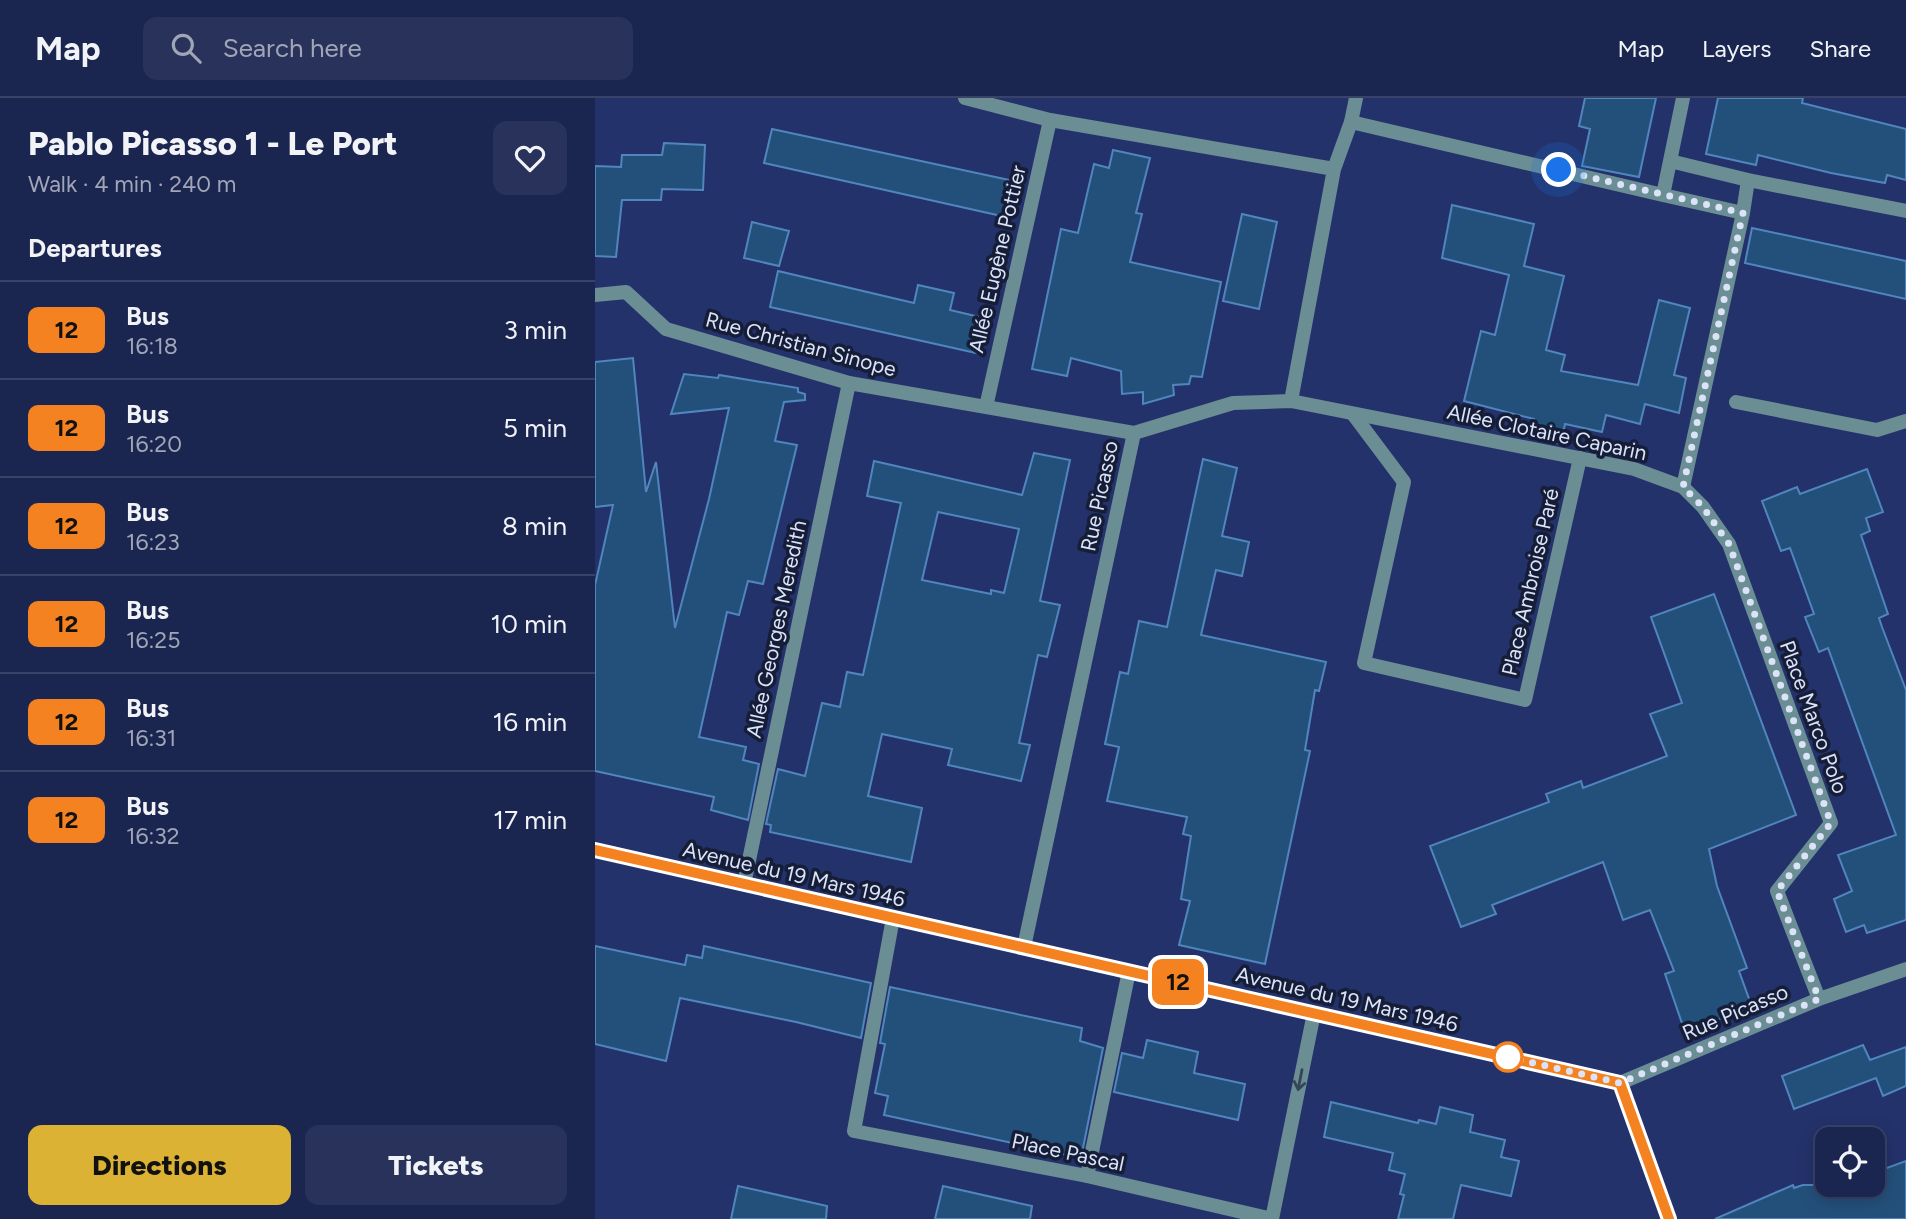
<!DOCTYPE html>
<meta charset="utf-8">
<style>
body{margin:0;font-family:Figtree,sans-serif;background:#28325a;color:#f1f3f6;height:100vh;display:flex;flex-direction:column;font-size:26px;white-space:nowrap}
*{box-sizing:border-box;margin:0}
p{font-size:23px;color:#a0a5b7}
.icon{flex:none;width:38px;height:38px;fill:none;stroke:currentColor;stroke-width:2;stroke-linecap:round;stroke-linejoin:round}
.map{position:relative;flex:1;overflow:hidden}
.panel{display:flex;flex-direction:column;background:#1b2650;width:595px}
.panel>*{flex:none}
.badge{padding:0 14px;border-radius:10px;font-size:24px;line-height:46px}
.fabs{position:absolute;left:1220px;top:1029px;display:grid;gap:14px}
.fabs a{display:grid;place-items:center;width:70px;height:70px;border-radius:14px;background:#1b2650;box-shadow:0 4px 18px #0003,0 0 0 2px #394367;font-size:35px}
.you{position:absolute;width:35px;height:35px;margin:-18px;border:5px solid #fff;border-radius:50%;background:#1a73e8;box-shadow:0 0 0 10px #1a73e833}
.map>.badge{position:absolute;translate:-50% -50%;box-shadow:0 0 0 4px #fff}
h2{padding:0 28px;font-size:26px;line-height:63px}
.round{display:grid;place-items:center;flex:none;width:74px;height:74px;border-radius:14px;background:#28325a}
.overview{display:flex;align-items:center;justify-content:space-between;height:119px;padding:0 28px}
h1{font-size:33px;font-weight:800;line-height:52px}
.cta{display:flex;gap:14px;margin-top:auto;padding:14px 28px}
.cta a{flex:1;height:80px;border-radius:14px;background:#dbb233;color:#111;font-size:28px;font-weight:800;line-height:80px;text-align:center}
.cta a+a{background:#28325a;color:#f1f3f6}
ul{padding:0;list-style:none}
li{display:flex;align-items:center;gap:21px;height:98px;padding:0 28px;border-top:2px solid #394367}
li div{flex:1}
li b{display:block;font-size:26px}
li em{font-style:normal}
li .badge{min-width:77px;font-weight:700;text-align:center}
header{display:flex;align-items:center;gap:42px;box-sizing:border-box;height:98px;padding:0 35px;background:#1b2650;border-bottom:2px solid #394367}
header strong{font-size:33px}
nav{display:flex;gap:38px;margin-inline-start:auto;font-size:24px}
.search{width:490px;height:63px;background:#28325a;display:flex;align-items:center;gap:18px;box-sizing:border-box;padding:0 24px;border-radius:14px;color:#a0a5b7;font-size:26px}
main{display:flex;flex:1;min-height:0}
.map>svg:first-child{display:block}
.building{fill:#23507b;stroke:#5086bd;stroke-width:2;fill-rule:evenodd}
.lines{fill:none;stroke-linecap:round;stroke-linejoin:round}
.service{stroke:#6b8e94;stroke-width:14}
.pedestrian{stroke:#6b8e94;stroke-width:14}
.minor{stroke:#6b8e94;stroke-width:14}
.oneway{stroke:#344558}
.line-casing{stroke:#fff;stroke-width:16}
.line{stroke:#f58220;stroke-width:10}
.walk{stroke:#dbe3f9;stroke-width:7;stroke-dasharray:0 12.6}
.stop-dot{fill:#fff;stroke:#f58220;stroke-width:3.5}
.labels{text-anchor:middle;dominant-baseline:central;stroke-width:7;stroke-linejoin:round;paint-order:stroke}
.street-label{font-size:21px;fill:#dbe3f9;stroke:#161d37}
</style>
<header>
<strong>Map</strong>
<div class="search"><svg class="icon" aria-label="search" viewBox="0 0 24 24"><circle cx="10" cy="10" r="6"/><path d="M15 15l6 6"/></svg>Search here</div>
<nav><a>Map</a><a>Layers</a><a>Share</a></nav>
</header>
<main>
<section class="panel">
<div class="overview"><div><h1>Pablo Picasso 1 - Le Port</h1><p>Walk · 4 min · 240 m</p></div><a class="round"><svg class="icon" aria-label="heart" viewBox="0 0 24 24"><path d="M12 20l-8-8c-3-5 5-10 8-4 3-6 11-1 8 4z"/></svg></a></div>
<h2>Departures</h2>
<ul>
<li><span class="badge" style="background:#f58220;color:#111">12</span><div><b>Bus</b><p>16:18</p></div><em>3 min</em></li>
<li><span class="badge" style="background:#f58220;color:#111">12</span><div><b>Bus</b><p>16:20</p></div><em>5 min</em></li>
<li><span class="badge" style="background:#f58220;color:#111">12</span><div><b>Bus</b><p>16:23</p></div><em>8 min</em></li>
<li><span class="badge" style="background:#f58220;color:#111">12</span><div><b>Bus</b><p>16:25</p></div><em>10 min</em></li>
<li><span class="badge" style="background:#f58220;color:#111">12</span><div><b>Bus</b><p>16:31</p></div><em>16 min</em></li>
<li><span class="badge" style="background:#f58220;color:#111">12</span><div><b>Bus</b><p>16:32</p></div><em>17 min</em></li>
</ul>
<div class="cta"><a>Directions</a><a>Tickets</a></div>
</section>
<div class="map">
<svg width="1311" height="1121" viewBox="0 0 1311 1121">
<rect width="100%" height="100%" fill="#24326b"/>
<path class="building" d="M990,0H1061L1044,79L987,68L995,31L984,28Z
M1123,0H1208L1207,5L1311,31V82L1292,77L1290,85L1236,75L1163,57L1161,67L1111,56Z
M177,31L419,83L411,119L169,65Z
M69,45L110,47L108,92L67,91L66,102H27L21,159L0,158V68L26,69L27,57H67Z
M518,52L555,60L541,115L547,116L535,164L626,184L607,279L596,278L594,286L578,287L579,297L548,306V294L527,296L526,273L476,260L472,278L437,271L466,131L483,135L499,66L514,70Z
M857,107L939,126L929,168L969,178L951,252L970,257L966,273L1043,287L1064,202L1095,210L1079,277L1091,280L1084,315L1050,306L1045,326L1011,317L1007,334L970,326L966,346L934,338L939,321L869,303L886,233L900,237L914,177L847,160Z
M647,116L682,124L664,211L628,203Z
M157,124L194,133L184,168L149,160Z
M1157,130L1311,163V201L1150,165Z
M183,173L319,205L323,187L359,195L355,212L389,220L381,255L175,209Z
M38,260L51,394L61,364L80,530L114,401L134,310L76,316L89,276L123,280L124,277L203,290V294L210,296V302L189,304L180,343L202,347L168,486L153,483L144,517L132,514L104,639L151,649L148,662L164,666L153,722L116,712L119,699L0,673V487L18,407L0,409V264Z
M439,355L475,362L445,503L465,507L452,559L443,557L424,645L435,647L426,683L353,667L357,651L287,636L273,698L327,710L316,764L175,734L176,727L171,726L183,671L210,678L227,605L245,609L252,574L268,577L306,405L272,398L279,363L427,397ZM343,414L424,431L409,495L396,492V496L327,482Z
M608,361L642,370L627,438L654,444L647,478L621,472L606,537L731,564L724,593L720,592L710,652L715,653L670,866L584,847L595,803L586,801L596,738L588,736L592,719L512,703L524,649L510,646L525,574L533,576L544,523L572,529Z
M1272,371L1288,414L1271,420L1275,433L1266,437L1293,516L1284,520L1287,529L1311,592V822L1272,835L1269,827L1251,834L1239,801L1257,793L1243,757L1301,737L1233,550L1224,554L1210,519L1219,516L1195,450L1186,453L1167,403L1202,389L1205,396Z
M1119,496L1201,717L1114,751L1122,788L1152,870L1144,873L1157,909L1090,934L1070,876L1079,873L1055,812L1028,822L1008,764L897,807L901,816L866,829L835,748L954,704L951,696L986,683L988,690L1072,658L1055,616L1087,605L1056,519Z
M0,848L90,867L92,857L107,860L109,848L276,885L266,940L201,924L85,900L71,963L0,946Z
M295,889L487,930L485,943L508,950L486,1060L289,1017L293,998L280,995L290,946L285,945Z
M552,942L603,954L599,975L650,986L643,1022L519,994L527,955L548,960Z
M1268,947L1275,962L1311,949V988L1288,998L1281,980L1199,1011L1187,978Z
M736,1004L823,1025L824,1022L841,1026L845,1009L878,1017L875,1034L910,1042L906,1059L924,1063L916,1098L866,1087L858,1121H803L809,1097L805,1096L810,1076L794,1072L798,1055L729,1039Z
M1311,1063V1121H1120L1198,1087L1199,1090L1208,1087H1278V1075Z
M143,1088L232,1108L231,1121H136Z
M348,1088L437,1108L435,1121H340Z"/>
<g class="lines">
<path class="service" d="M756,24L1068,97
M1075,63L1088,0
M1153,82L1311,113
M1141,304L1282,332L1311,323
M1088,389L1148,115L1153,82L1075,63L1068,97L1148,115
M492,1078L534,873"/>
<path class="pedestrian" d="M758,316L809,384L769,565L930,602L985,360"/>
<path class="minor" d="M370,0L455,22L739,71
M0,197L31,194L71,231L254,285L539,335L638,305L696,303L1039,371L1088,389L1108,409L1134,446L1236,725L1182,793L1224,901
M696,303L739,71L756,24L761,0
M391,309L455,22
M0,752L1025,985
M149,786L254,285
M298,820L259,1033L492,1078L677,1121
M429,849L539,335
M1025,985L1224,901L1311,871
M1025,985L1074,1121
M677,1121L719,915"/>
</g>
<defs><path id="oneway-shaft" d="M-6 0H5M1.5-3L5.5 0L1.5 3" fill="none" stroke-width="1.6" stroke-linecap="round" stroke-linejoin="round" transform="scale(1.75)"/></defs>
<use class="oneway" href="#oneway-shaft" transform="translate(705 982) rotate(101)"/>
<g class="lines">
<g class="line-casing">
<path id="line" d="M0,752L1025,985L1074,1121"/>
</g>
<use href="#line" class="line"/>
<path class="walk" d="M913,959L1025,985L1224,901L1182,793L1236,725L1134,446L1108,409L1088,389L1148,115L964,72"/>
</g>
<circle class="stop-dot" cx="913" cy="959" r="14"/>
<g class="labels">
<g class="street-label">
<text transform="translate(402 161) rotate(-77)">Allée Eugène Pottier</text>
<text transform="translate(206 246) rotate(15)">Rue Christian Sinope</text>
<text transform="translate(952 334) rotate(12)">Allée Clotaire Caparin</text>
<text transform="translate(504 398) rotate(-78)">Rue Picasso</text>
<text transform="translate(935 484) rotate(-77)">Place Ambroise Paré</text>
<text transform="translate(181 531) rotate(-78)">Allée Georges Meredith</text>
<text transform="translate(1219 619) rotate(70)">Place Marco Polo</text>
<text transform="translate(199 776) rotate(13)">Avenue du 19 Mars 1946</text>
<text transform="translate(752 901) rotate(13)">Avenue du 19 Mars 1946</text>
<text transform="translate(1140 914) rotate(-23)">Rue Picasso</text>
<text transform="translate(473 1054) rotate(12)">Place Pascal</text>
</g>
</g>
</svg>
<div class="fabs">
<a><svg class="icon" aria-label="locate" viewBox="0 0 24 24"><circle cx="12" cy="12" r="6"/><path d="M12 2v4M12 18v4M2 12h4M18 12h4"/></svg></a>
</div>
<div class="you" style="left:964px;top:72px"></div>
<b class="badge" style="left:583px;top:884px;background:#f58220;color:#111">12</b>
</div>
</main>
